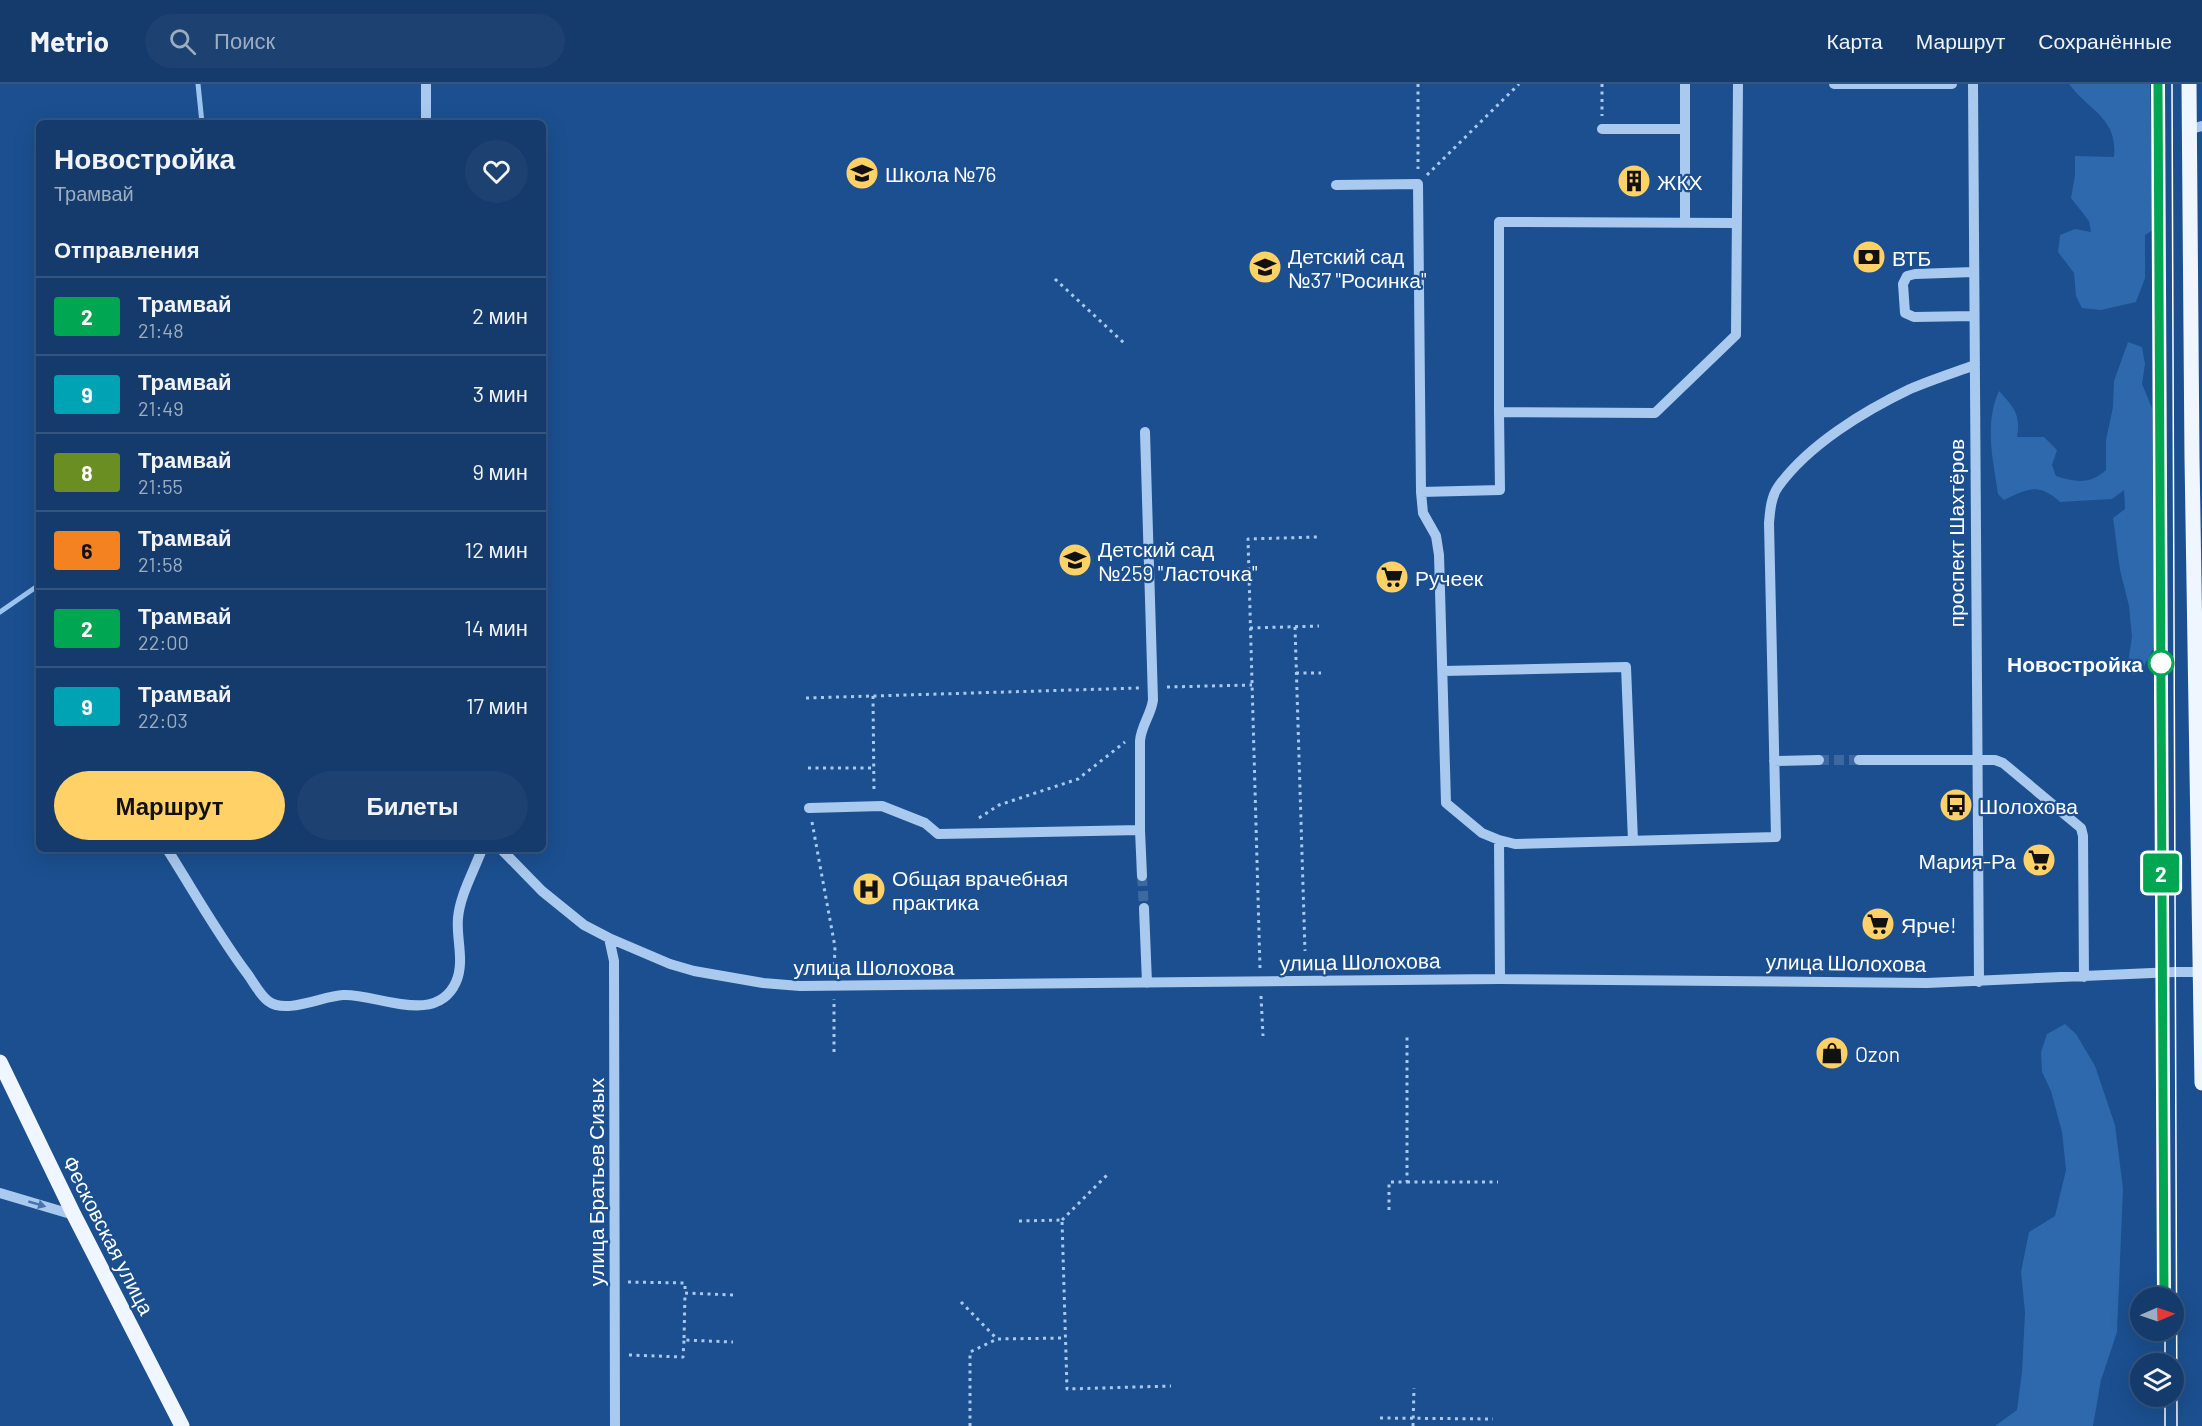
<!DOCTYPE html>
<html lang="ru">
<meta charset="utf-8">
<style>
body{margin:0;font-family:Barlow,sans-serif;background:#1d4271;color:#f1f3f6;height:100vh;display:flex;flex-direction:column;font-size:22px;white-space:nowrap}
*{box-sizing:border-box;margin:0}
p{font-size:20px;color:#9dadc1}
.icon{flex:none;width:33px;height:33px;fill:none;stroke:currentColor;stroke-width:2;stroke-linecap:round;stroke-linejoin:round}
.map{position:relative;flex:1;overflow:hidden}
.sheet{position:absolute;left:36px;top:36px;width:510px;height:732px;display:flex;flex-direction:column;background:#143b6b;border-radius:9px;box-shadow:0 6px 24px #0002,0 0 0 2px #33557e}
.sheet>*{flex:none}
.badge{padding:0 12px;border-radius:4px;font-size:21px;line-height:39px}
.needle{width:39px;rotate:88deg}
.fabs{position:absolute;left:2130px;top:1203px;display:grid;gap:12px}
.fabs a{display:grid;place-items:center;width:54px;height:54px;border-radius:50%;background:#143b6b;box-shadow:0 6px 24px #0002,0 0 0 2px #33557e;font-size:30px}
.map>.badge{position:absolute;translate:-50% -50%;box-shadow:0 0 0 3px #fff}
h2{padding:0 18px;font-size:22px;line-height:54px}
.round{display:grid;place-items:center;flex:none;width:63px;height:63px;border-radius:32px;background:#1d4271}
.overview{display:flex;align-items:center;justify-content:space-between;height:102px;padding:0 18px}
h1{font-size:28px;font-weight:800;line-height:45px}
.primary-button{display:flex;gap:12px;margin-top:auto;padding:12px 18px}
.primary-button a{flex:1;height:69px;border-radius:36px;background:#ffd166;color:#111;font-size:24px;font-weight:800;line-height:69px;text-align:center}
.primary-button a+a{background:#1d4271;color:#f1f3f6}
ul{padding:0;list-style:none}
li{display:flex;align-items:center;gap:18px;height:78px;padding:0 18px;border-top:2px solid #33557e}
li div{flex:1}
li b{display:block;font-size:22px}
li em{font-style:normal}
li .badge{min-width:66px;font-weight:700;text-align:center}
header{display:flex;align-items:center;gap:36px;box-sizing:border-box;height:84px;padding:0 30px;background:#143b6b;border-bottom:2px solid #33557e}
header strong{font-size:28px}
nav{display:flex;gap:33px;margin-inline-start:auto;font-size:21px}
.search{width:420px;height:54px;background:#1d4271;display:flex;align-items:center;gap:15px;box-sizing:border-box;padding:0 21px;border-radius:33px;color:#9dadc1;font-size:22px}
.map>svg:first-child{display:block}
.green{fill:#2e69ad}
.lines{fill:none;stroke-linecap:round;stroke-linejoin:round}
.stream{stroke:#9cc4f0;stroke-width:5}
.minor-tunnel{stroke:#3d69a0;stroke-width:10;stroke-dasharray:10 5;stroke-linecap:butt}
.path{stroke:#a9c9ee;stroke-width:3;stroke-dasharray:3 4.5;stroke-linecap:butt}
.minor{stroke:#a9c9ee;stroke-width:10}
.major{stroke:#f0f6ff;stroke-width:15}
.tram{stroke:#fff;stroke-width:1.5}
.oneway{fill:#4674ac}
.line-casing{stroke:#fff;stroke-width:14}
.line{stroke:#00a651;stroke-width:9}
.stop-dot{fill:#fff;stroke:#00a651;stroke-width:3}
.labels{text-anchor:middle;dominant-baseline:central;stroke-width:4.5;stroke-linejoin:round;paint-order:stroke}
.poi-label{font-size:21px;fill:#fff;stroke:#1b4f8f;text-anchor:start}
.street-label{font-size:21px;fill:#fff;stroke:#1b4f8f}
.stop-label{font-size:21px;font-weight:bold;fill:#fff;stroke:#1b4f8f;text-anchor:end}
</style>
<header>
<strong>Metrio</strong>
<div class="search"><svg class="icon" aria-label="search" viewBox="0 0 24 24"><circle cx="10" cy="10" r="6"/><path d="M15 15l6 6"/></svg>Поиск</div>
<nav><a>Карта</a><a>Маршрут</a><a>Сохранённые</a></nav>
</header>
<div class="map">
<svg width="2202" height="1342" viewBox="0 0 2202 1342">
<rect width="100%" height="100%" fill="#1b4f8f"/>
<path class="green" d="M2069,0H2150L2153,146L2145,151V194L2136,218L2101,226L2082,224L2076,212L2074,189L2058,168L2060,151L2075,145L2091,148L2089,137L2071,114L2075,91V72L2114,73C2118,34 2089,27 2069,0Z
M2128,258L2142,263L2145,280L2142,300L2152,324L2154,563L2144,582L2134,591L2127,585L2132,553L2129,522L2120,486L2113,434L2125,425L2124,406L2112,415L2060,418C2038,398 2028,405 2004,416L1998,410C1993,376 1984,340 1999,307C2014,323 2021,331 2017,353H2044L2057,366L2052,381L2056,392C2075,398 2090,401 2106,386V356L2113,323L2114,297Z
M2065,940L2076,950L2095,982L2115,1041L2123,1105L2117,1248L2101,1296L2093,1342H1995L2017,1326L2022,1288L2025,1228L2021,1188L2029,1148L2055,1132L2066,1086L2062,1048L2051,1007L2042,988L2041,968L2047,950Z"/>
<g class="lines">
<path class="stream" d="M198,0L202,39
M0,528L39,501"/>
<path class="minor-tunnel" d="M1819,676H1859
M1142,792L1144,824"/>
<path class="path" d="M1418,0V85
M1602,0V32
M1427,91L1519,0
M1055,195L1124,259
M1295,543L1305,867
M1250,544L1319,542
M1296,589H1321
M1167,603L1252,601
M873,612L874,709
M806,614L1139,604
M808,684H874
M979,734L999,721L1078,695L1125,658
M812,738L835,863L834,888
M1260,884L1248,455L1317,453
M1261,912L1263,952
M834,968V915
M1407,1098H1498
M1389,1126V1098H1407V952
M1062,1136L1109,1089
M1019,1137L1062,1136L1067,1305L1171,1302
M628,1198L685,1199V1209
M733,1211L685,1209L684,1256L733,1258
M961,1218L997,1255
M629,1271L683,1273L684,1256
M1380,1334L1493,1335
M970,1342V1268L997,1255L1065,1254
M1413,1342L1414,1304"/>
<path class="minor" d="M426,0V39
M1685,0V139
M1834,0H1952
M1973,0L1979,898
M1602,45H1685
M2190,45L2202,42
M1336,101L1418,100L1421,408
M1974,188L1915,190L1907,192L1903,200L1905,229L1914,233L1974,232
M1499,328V138L1736,139
M1443,587L1626,583L1633,757
M1859,676H1995L2003,679L2081,744L2083,752L2084,893
M1774,677L1819,676
M809,724L882,722L925,739L938,750L1140,746L1142,792
M1140,746V657C1141,642 1151,631 1153,616L1145,348
M1499,756L1515,760L1776,753L1769,439C1770,427 1771,413 1778,403C1808,361 1864,327 1910,305C1931,296 1953,289 1975,281
M167,765C193,806 217,849 246,888C253,897 259,910 268,917C286,931 322,912 343,911C376,909 436,943 456,898C465,878 456,854 458,834C460,811 474,787 482,765
M501,765L542,807L584,841L609,854L670,880L694,887L763,899L800,902L1500,895L1927,899L2175,888H2201
M1144,824L1147,899
M609,854L614,877L615,1342
M1500,895L1499,756L1482,749L1446,719L1439,471L1436,452L1423,429L1421,408L1500,406L1499,328L1655,329L1736,251L1738,0
M0,1109L74,1131"/>
<path class="major" d="M2189,0L2192,374L2202,999
M0,978L74,1131L182,1342"/>
<path class="tram" d="M2158,0L2164,1214
M2172,0L2177,1342
M2165,1246V1280
M2165,1312V1342"/>
</g>
<defs><path id="oneway-solid" d="M-6-.8H1V-3.2L6.5 0L1 3.2V.8H-6Z" transform="scale(1.5)"/></defs>
<use class="oneway" href="#oneway-solid" transform="translate(37 1120) rotate(16)"/>
<g class="lines">
<g class="line-casing">
<path id="line" d="M2158,0L2164,1214"/>
</g>
<use href="#line" class="line"/>
</g>
<defs>
<g id="school-disc" transform="scale(1.725)"><circle r="9.5" fill="#ffd166" stroke="#1b4f8f"/><path d="M0-5L7-2L0 1L-7-2ZM-4 1L0 2.5L4 1V4Q0 6-4 4Z" fill="#111"/></g>
<g id="building-disc" transform="scale(1.725)"><circle r="9.5" fill="#ffd166" stroke="#1b4f8f"/><path d="M-4-6H4V6H1V3H-1V6H-4ZM-2.5-4.3h1.7v1.8h-1.7ZM.8-4.3h1.7v1.8H.8ZM-2.5-1h1.7V.8h-1.7ZM.8-1h1.7V.8H.8Z" fill="#111"/></g>
<g id="bank-disc" transform="scale(1.725)"><circle r="9.5" fill="#ffd166" stroke="#1b4f8f"/><path d="M-6-4H6V4H-6ZM0-2.3a2.3 2.3 0 1 0 0 4.6a2.3 2.3 0 1 0 0-4.6Z" fill="#111"/></g>
<g id="supermarket-disc" transform="scale(1.725)"><circle r="9.5" fill="#ffd166" stroke="#1b4f8f"/><path d="M-6-5.5h2.5l.6 2H6L4.5 2H-2.5L-4.4-4H-6ZM-1.5 3.2a1.3 1.3 0 1 0 .1 0ZM3 3.2a1.3 1.3 0 1 0 .1 0Z" fill="#111"/></g>
<g id="bus-disc" transform="scale(1.725)"><circle r="9.5" fill="#ffd166" stroke="#1b4f8f"/><path d="M-5-6H5V4H4V6H2V4H-2V6H-4V4H-5ZM-3.5-4V0h7V-4ZM-3.5 1.2v1.5H-2V1.2ZM2 1.2v1.5H3.5V1.2Z" fill="#111"/></g>
<g id="hospital-disc" transform="scale(1.725)"><circle r="9.5" fill="#ffd166" stroke="#1b4f8f"/><path d="M-5-5h3v3.5h4V-5h3V5h-3V1.5h-4V5h-3Z" fill="#111"/></g>
<g id="shop-disc" transform="scale(1.725)"><circle r="9.5" fill="#ffd166" stroke="#1b4f8f"/><path d="M-5-2.5h2.3a2.7 3.5 0 0 1 5.4 0H5L5.5 6h-11ZM-1.5-2.5h3a1.5 2.3 0 0 0-3 0Z" fill="#111"/></g>
</defs>
<g fill-rule="evenodd">
<use href="#school-disc" x="862" y="89"/>
<use href="#building-disc" x="1634" y="97"/>
<use href="#bank-disc" x="1869" y="173"/>
<use href="#school-disc" x="1265" y="183"/>
<use href="#school-disc" x="1075" y="476"/>
<use href="#supermarket-disc" x="1392" y="493"/>
<use href="#bus-disc" x="1956" y="721"/>
<use href="#supermarket-disc" x="2039" y="776"/>
<use href="#hospital-disc" x="869" y="805"/>
<use href="#supermarket-disc" x="1878" y="840"/>
<use href="#shop-disc" x="1832" y="969"/>
</g>
<circle class="stop-dot" cx="2161" cy="579" r="12"/>
<g class="labels">
<g class="poi-label">
<text x="885" y="89">Школа №76</text>
<text x="1657" y="97">ЖКХ</text>
<text x="1288" y="171">Детский сад<tspan x="1288" dy="24">№37 "Росинка"</tspan></text>
<text x="1892" y="173">ВТБ</text>
<text x="1098" y="464">Детский сад<tspan x="1098" dy="24">№259 "Ласточка"</tspan></text>
<text x="1415" y="493">Ручеек</text>
<text x="1979" y="721">Шолохова</text>
<text x="2016" y="776" text-anchor="end">Мария-Ра</text>
<text x="892" y="793">Общая врачебная<tspan x="892" dy="24">практика</tspan></text>
<text x="1901" y="840">Ярче!</text>
<text x="1855" y="969">Ozon</text>
</g>
<g class="street-label">
<text transform="translate(1955 449) rotate(-90)">проспект Шахтёров</text>
<text transform="translate(1360 877) rotate(-1)">улица Шолохова</text>
<text transform="translate(1846 878) rotate(1)">улица Шолохова</text>
<text x="874" y="882">улица Шолохова</text>
<text transform="translate(595 1098) rotate(-90)">улица Братьев Сизых</text>
<text transform="translate(109 1151) rotate(63)">Фесковская улица</text>
</g>
<g class="stop-label">
<text x="2143" y="579">Новостройка</text>
</g>
</g>
</svg>
<div class="fabs">
<a><svg class="needle" viewBox="-14 -14 28 28"><path d="M0-13l5 13h-10z" fill="#e53935"/><path d="M0 13l5-13h-10z" fill="#9dadc1"/></svg></a>
<a><svg class="icon" aria-label="layers" viewBox="0 0 24 24"><path d="M12 4l9 5-9 5-9-5zM3 14l9 5 9-5"/></svg></a>
</div>
<b class="badge" style="left:2161px;top:789px;background:#00a651;color:#fff">2</b>
<section class="sheet">
<div class="overview"><div><h1>Новостройка</h1><p>Трамвай</p></div><a class="round"><svg class="icon" aria-label="heart" viewBox="0 0 24 24"><path d="M12 20l-8-8c-3-5 5-10 8-4 3-6 11-1 8 4z"/></svg></a></div>
<h2>Отправления</h2>
<ul>
<li><span class="badge" style="background:#00a651;color:#fff">2</span><div><b>Трамвай</b><p>21:48</p></div><em>2 мин</em></li>
<li><span class="badge" style="background:#00a3b4;color:#fff">9</span><div><b>Трамвай</b><p>21:49</p></div><em>3 мин</em></li>
<li><span class="badge" style="background:#6b8e23;color:#fff">8</span><div><b>Трамвай</b><p>21:55</p></div><em>9 мин</em></li>
<li><span class="badge" style="background:#f58220;color:#111">6</span><div><b>Трамвай</b><p>21:58</p></div><em>12 мин</em></li>
<li><span class="badge" style="background:#00a651;color:#fff">2</span><div><b>Трамвай</b><p>22:00</p></div><em>14 мин</em></li>
<li><span class="badge" style="background:#00a3b4;color:#fff">9</span><div><b>Трамвай</b><p>22:03</p></div><em>17 мин</em></li>
</ul>
<div class="primary-button"><a>Маршрут</a><a>Билеты</a></div>
</section>
</div>
